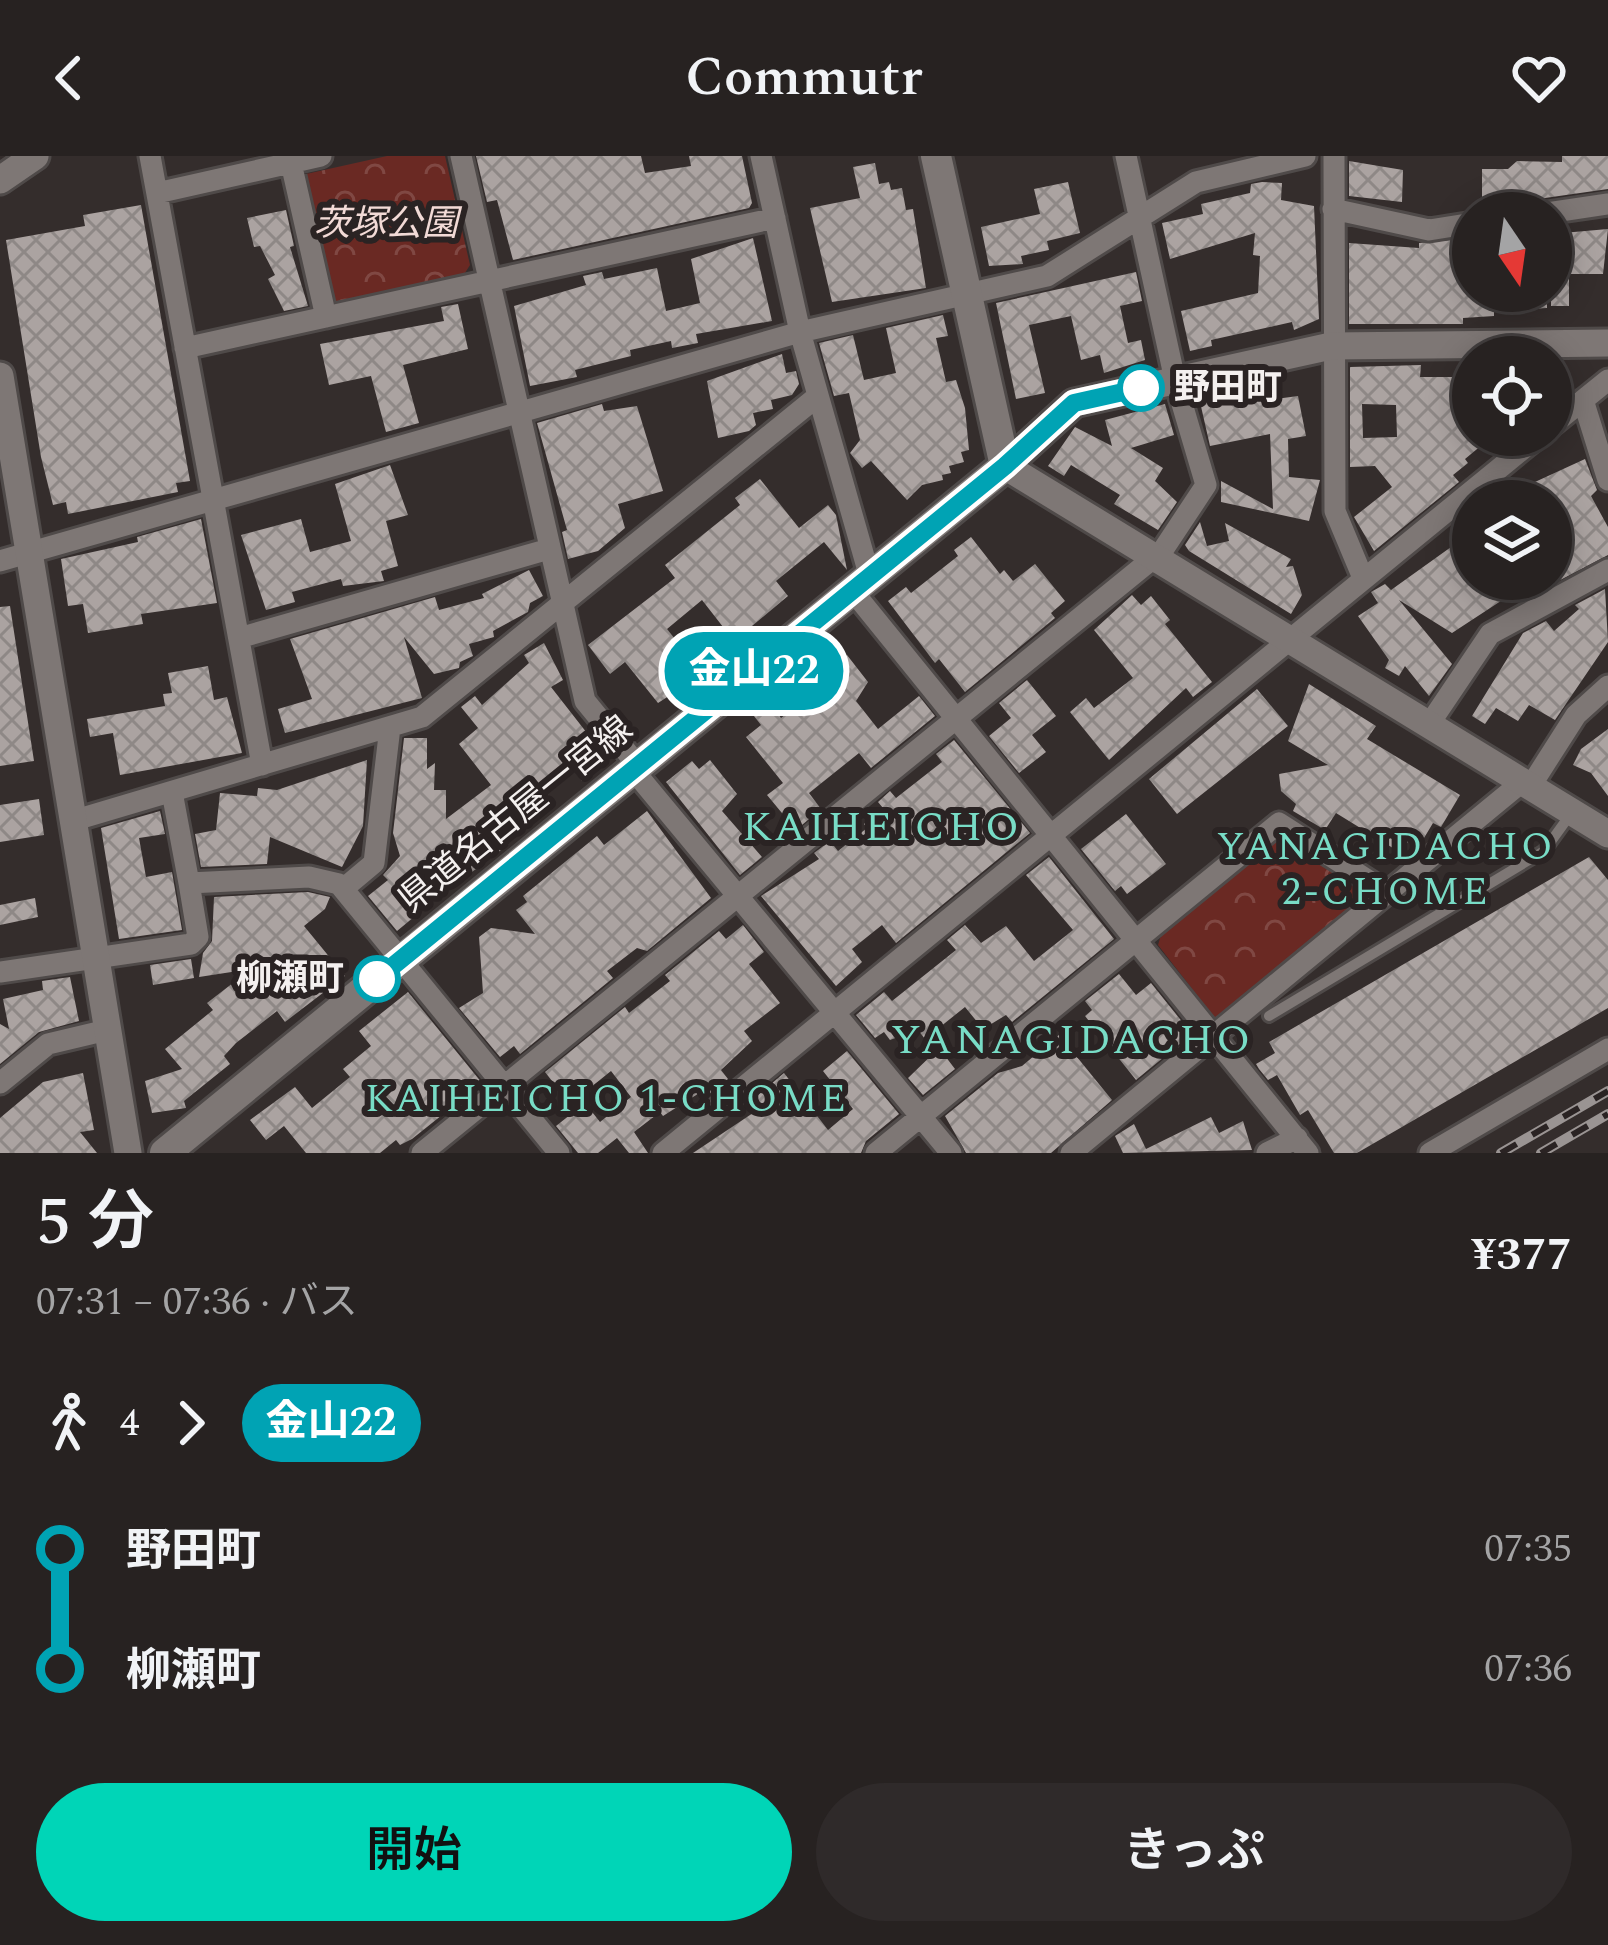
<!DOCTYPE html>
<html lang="ja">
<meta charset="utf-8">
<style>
body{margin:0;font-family:Spectral,"Noto Sans JP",serif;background:#2f2a2a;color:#f1f3f6;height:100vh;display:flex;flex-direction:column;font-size:45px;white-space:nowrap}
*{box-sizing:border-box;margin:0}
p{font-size:39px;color:#a4a4a5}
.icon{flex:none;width:66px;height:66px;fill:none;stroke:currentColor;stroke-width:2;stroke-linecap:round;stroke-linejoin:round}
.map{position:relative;height:997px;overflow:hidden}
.drawer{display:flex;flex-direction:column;background:#272221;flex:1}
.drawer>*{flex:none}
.badge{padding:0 24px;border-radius:39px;font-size:42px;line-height:78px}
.needle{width:78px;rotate:167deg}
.fabs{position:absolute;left:1452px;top:36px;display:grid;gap:24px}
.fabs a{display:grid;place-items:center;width:120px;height:120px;border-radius:50%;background:#272221;box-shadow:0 6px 30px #0003,0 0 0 3px #433f3f;font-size:60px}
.map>.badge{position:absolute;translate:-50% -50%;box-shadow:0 0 0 6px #fff}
.legs{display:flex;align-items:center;gap:18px;height:132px;padding:0 36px;font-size:39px}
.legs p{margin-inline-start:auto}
.head{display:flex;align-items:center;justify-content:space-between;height:204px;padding:0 36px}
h1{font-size:66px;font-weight:600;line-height:90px}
.primary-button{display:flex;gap:24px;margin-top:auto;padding:24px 36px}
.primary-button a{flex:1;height:138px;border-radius:72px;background:#00d5b7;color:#111;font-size:48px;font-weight:600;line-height:138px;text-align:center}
.primary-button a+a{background:#2f2a2a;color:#f1f3f6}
ul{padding:0 36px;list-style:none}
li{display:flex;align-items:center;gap:42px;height:120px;font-size:45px}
li i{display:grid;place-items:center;width:18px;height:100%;margin:0 15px;background:currentColor}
li i::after{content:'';width:30px;height:30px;margin:-15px;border:9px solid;border-radius:50%;background:#272221}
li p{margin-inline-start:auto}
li:first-child i{background:linear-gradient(#0000 50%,currentColor 0)}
li:last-child i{background:linear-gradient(currentColor 50%,#0000 0)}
header{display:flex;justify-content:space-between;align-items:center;height:156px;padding:0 36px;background:#272221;font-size:54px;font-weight:600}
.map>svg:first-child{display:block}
.park{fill:url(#park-crowns)}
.building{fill:url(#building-cross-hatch);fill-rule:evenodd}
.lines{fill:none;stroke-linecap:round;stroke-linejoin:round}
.service-casing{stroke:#4f4a49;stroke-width:16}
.minor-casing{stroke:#4f4a49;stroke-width:27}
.tertiary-casing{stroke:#4f4a49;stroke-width:33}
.secondary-casing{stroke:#4f4a49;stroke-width:36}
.service{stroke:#7e7775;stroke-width:10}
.minor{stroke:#7e7775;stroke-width:21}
.tertiary{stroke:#7e7775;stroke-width:27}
.secondary{stroke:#7e7775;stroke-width:30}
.rail-casing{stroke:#9a9493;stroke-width:10}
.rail{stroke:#2a2323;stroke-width:6;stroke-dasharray:18;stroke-linecap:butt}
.line-1-casing{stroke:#fff;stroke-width:27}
.line-1{stroke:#00a3b4;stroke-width:18}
.stop-1-dot{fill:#fff;stroke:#00a3b4;stroke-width:6}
.labels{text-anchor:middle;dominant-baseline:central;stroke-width:12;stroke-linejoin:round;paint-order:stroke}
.park-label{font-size:36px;font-style:italic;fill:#f2dad6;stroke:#2a2323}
.stop-label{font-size:36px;font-weight:bold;fill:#f4f0ef;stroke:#2a2323;text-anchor:start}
.street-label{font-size:36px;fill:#f4f0ef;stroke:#2a2323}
.neighbourhood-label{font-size:39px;letter-spacing:3px;fill:#78dcc6;stroke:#2a2323}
.quarter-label{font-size:42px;letter-spacing:3px;fill:#78dcc6;stroke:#2a2323}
</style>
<header><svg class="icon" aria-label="back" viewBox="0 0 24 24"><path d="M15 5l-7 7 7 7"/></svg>Commutr<svg class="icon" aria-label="heart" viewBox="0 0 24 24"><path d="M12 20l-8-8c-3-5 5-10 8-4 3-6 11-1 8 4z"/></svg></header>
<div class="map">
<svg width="1608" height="997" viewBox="0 0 1608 997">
<defs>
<pattern id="park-crowns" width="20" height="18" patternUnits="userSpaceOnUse" patternTransform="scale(3)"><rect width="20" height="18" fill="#6a2923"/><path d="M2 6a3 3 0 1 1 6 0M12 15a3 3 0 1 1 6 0" fill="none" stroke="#804843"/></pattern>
<pattern id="building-cross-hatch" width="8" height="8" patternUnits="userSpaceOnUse" patternTransform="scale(3)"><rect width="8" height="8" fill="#aba3a1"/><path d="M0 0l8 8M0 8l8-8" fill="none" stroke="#8e8886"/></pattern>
</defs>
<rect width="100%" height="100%" fill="#342d2c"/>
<path class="park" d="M387,0H445L470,109L463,120L341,148L329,142L303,27L306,18Z
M1286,683L1366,732L1365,747L1224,861H1214L1158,789L1162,776L1272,685Z"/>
<path class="building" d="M476,0H641L645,17L691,10L689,0H742L752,47L749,52L513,104L497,44L487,46Z
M1562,0H1608V33L1545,42L1535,49L1482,48V13H1508L1517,5L1562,6Z
M1349,5L1403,14L1402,46L1349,40Z
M875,7L879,28L889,26L891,34L902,32L906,54L913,53L926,132L832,146L810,52L860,42L853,11Z
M1068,26L1080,77L1047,85L1049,94L1021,100L1023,108L989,110L981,71L1040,58L1034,33Z
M1262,26L1282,27L1281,44L1314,50L1319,163L1294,174L1292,166L1211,184L1212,190L1190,195L1181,155L1258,137L1260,100L1253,99L1255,77L1170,103L1162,67L1203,58L1201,48L1250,37L1251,28Z
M141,49L190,325L176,327L178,336L68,358L66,346L53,349L41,301L6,84L85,70L83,59Z
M286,54L294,90L290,91L308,150L284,155L268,123L275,119L260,90L254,91L247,62Z
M1608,73L1603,118H1569V150H1551V78Z
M753,82L772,165L696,178L698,187L672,192L671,185L630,194L631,200L575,214L577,221L530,230L514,150L586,129L583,120L602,116L604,123L657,112L666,155L700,147L691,103Z
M1473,82V135H1547V152L1494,155V160L1463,162V168H1349V87L1419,92V87Z
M1136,116L1142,145L1120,150L1128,187L1141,184L1145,204L1104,217L1100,199L1081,204L1071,160L1029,169L1045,237L1016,243L996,147Z
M458,148L468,193L403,209L419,267L386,276L371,220L329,229L320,188L444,165L441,151Z
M943,159L948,180L936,182L946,226L956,224L965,252L969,294L961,296L964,306L949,310L951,317L942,319L943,324L922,329L907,344L871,305L862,312L850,297L860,284L849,237L834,240L819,187L853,179L864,224L896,217L886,172Z
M782,198L786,217L796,215L799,228L792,239L771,244L773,253L753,257L756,269L749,275L718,282L707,225Z
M1421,209L1420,221H1455L1473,210V279H1494L1465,303L1468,307L1453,319L1459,326L1374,395L1354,361L1392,331L1375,310L1350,311V211ZM1362,248L1396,249L1397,281L1363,282Z
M1257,231L1260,245L1298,240L1306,280L1288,283L1289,321L1320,324L1309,365L1221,346V325L1273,353L1270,278L1210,290L1200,246Z
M602,248L604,255L637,250L663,335L618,348L625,372L598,395L568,403L562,376L567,374L537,267Z
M1165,248L1174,279L1131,292L1163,312L1155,325L1177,346L1158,374L1114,348L1120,339L1071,309L1064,320L1048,310L1075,271L1112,290L1105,264Z
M1585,303L1597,334L1591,340L1608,371V399L1522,444L1534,423H1551V409L1568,399L1551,361V345H1533L1522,332Z
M390,309L408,359L386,365L398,410L381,415L384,425L343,430L341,423L292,436L295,446L266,454L241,379L301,363L310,396L351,385L335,328Z
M760,323L799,372L828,349L836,359L847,414L824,386L776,425L788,440L734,485L702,444L667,473L703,518L658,547L625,506L610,518L588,489L675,422L665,409L740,349L735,342Z
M201,363L217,447L141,458L143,468L88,477L83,448L68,450L61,403L138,386L137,381Z
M1200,366L1207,390L1229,385L1225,367L1291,403L1286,411L1293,410L1302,439L1291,458L1189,395L1185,389Z
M971,381L1000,418L1004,414L1013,425L1035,408L1065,445L1051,457L1055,462L965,536L939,503L935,507L888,445L906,431L911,437L958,400L954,394Z
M1465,381L1473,390V423H1496L1507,441L1452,477L1399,444L1452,508L1429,540L1405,510L1399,520L1385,512L1389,504L1358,460L1378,447L1371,436L1385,428L1391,434Z
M529,414L543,440L530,447L528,456L493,475L494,481L469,488L473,500L460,506L459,512L434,518L404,481L422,542L285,577L278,553L312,543L290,483L435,441L439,454L484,442L482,438Z
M1605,433L1608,486L1555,564L1529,549L1518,565L1496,552L1485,568L1472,560L1523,477L1546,465L1554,475L1579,453L1575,449Z
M1132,439L1141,449L1151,440L1170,464L1165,468L1212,526L1193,541L1186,532L1109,604L1070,556L1086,542L1094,552L1133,522L1094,474Z
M10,450L34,605L0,610V451Z
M544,487L563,524L551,531L608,604L582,625L569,608L536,633L542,640L498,676L509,688L456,728L444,714L405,751L414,761L397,775L368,740L388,724L383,719L400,700L393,677L404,582H427V613L435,607L434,634H446V663L491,629L459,588L478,572L461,551L475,540L482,549L529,507L524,499Z
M825,491L837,506L847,499L868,526L856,545L878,573L919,540L935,560L871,612L859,597L809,637L821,653L796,674L767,639L783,627L746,581L761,569L750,555L766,542L781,562L824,528L807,506Z
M208,510L214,544L227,541L242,597L120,619L113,577L90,581L87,563L165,550L163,538L172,537L168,517Z
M1027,524L1056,560L1032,579L1046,596L1019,617L989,580L1011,562L999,547Z
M1309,528L1376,570L1367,583L1460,639L1441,671L1433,667L1424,682L1414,676L1401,697L1336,657L1325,674L1293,655L1296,648L1281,635L1279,618L1328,609L1288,585Z
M1257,533L1288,570L1177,658L1149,623Z
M1608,573V640L1591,617L1573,609L1581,593Z
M954,584L1030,677L896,787L882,769L852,793L862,806L836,830L761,740L819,703L814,697L830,685L838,695L867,672L864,668L883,652L878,646L890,635L896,642L942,606L936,598Z
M367,604L363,670L342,711L270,681L267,708L201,711L195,678L216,674L220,637L257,640L258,632L277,634Z
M710,604L737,638L722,655L762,701L740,719L666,626L692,605L699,613Z
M39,643L44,679L0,686V649Z
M160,655L165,678L139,682L146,721L172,716L182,774L119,783L101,672Z
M647,655L711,742L647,795L637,792L607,815L613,822L520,898L514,890L500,901L459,852L483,837L479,781L491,772L535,778L516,754L527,746L523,740L597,680L604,689Z
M1126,658L1166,708L1127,738L1121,730L1115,735L1081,693Z
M1049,701L1114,783L1012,866L1006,859L983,873L965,851L925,883L914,869L898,881L890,884L884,876L875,882L856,859L884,836L892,845L956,794L947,784L965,769L981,787L1006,770L1034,805L1073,774L1026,719Z
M1589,701L1608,724V852L1357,997H1334L1308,954L1300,959L1277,919L1268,924L1259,913L1256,908L1275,897L1269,886Z
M308,736L330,741L325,753L304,770L345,820L285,866L277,855L236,887L224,900L230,908L184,945L186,952L152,957L145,925L182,913L165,893L213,854L207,847L251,813L199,821L203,797L212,785L214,741Z
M35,742L38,761L0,769V749Z
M743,769L764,796L749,808L780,847L744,875L752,885L721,914L728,923L708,939L704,934L663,960L660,956L634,976L648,997H629L617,982L598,997H578L556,970L585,947L600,966L631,941L611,915L570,948L545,916L625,851L629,857L670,825L665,819L719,775L726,783Z
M191,803L194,822L153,829L150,809Z
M1119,818L1136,839L1151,827L1192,878L1136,924L1085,860L1092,854L1085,845Z
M70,821L79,865L39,876L0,908V868L9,873L3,843L43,834L42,825Z
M408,836L482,927L412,983L400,989L396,984L380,997H306L284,970L266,984L250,964L295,931L312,952L350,921L343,913L371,890L359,875Z
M1059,879L1112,944L1051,997H966L945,960L998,917L1022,910Z
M939,892L955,913L923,939L908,922Z
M847,895L899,958L866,985L861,997H693L756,955L750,946L784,917L828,974L853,953L823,915Z
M83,917L94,974L80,976L97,997H0V962L43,926Z
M1211,961L1219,977L1243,965L1252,994L1123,997L1115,980L1134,968L1146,993Z"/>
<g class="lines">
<g class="service-casing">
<path id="service" d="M1269,860L1544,695L1570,659"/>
</g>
<g class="minor-casing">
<path id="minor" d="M150,0L262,609
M461,0L585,545L639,611
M761,0L800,176L869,418
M1126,0L1175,224L1206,329L1155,406
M1334,0L1335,355L1363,422
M291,7L326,161
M157,37L321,0
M1333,53L1429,74L1473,67
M1547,57L1608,48
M185,192L775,62
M1583,244L1608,324
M1551,270L1608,224
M0,405L800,176L1047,120L1196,26L1305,0
M851,433L1308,997
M239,482L549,393
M1428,570L1490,478L1608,414
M634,615L951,997
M1530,631L1576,559L1608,530
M172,636L189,727
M72,665L422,561L818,240
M343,733L374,707L390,571
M0,816L191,788L198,781L189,727L309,721L339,728L559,997
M0,927L48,888L107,874
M422,997L1151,404
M663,997L1540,279
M876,997L1279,667L1388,737
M1071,997L1522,626
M1267,997L1297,982
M1430,997L1608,893"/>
</g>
<g class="tertiary-casing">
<path id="tertiary" d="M0,24L35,0
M1608,187L1331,190L1074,247L1005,310L1608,678
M0,220L128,997"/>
</g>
<g class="secondary-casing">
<path id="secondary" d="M165,997L1005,310L936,0"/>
</g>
<use href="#service" class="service"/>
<use href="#minor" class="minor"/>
<use href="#tertiary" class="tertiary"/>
<use href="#secondary" class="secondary"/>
<g class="rail-casing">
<path id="rail" d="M1501,997L1608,935
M1541,997L1608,958"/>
</g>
<use href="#rail" class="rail"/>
</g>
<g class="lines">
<g class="line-1-casing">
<path id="line-1" d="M377,823L1005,310L1074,247L1141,232"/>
</g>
<use href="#line-1" class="line-1"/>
</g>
<g class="stop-1-dot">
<circle cx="1141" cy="232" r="21"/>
<circle cx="377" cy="823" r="21"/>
</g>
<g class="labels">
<g class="park-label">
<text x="386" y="68">茨塚公園</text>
</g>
<g class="stop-label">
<text x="1174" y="232">野田町</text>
<text x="344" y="823" text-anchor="end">柳瀬町</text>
</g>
<g class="street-label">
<text transform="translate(516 659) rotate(-39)">県道名古屋一宮線</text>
</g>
<g class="neighbourhood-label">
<text x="1386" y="691">YANAGIDACHO<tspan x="1386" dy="45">2-CHOME</tspan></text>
<text x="607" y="943">KAIHEICHO 1-CHOME</text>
</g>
<g class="quarter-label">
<text x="882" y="671">KAIHEICHO</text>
<text x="1072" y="884">YANAGIDACHO</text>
</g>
</g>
</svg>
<div class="fabs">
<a><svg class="needle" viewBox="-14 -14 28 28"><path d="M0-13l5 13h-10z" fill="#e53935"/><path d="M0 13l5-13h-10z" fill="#a4a4a5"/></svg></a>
<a><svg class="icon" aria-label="locate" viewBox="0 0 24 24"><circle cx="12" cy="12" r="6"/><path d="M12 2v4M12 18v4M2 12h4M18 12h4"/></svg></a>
<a><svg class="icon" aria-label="layers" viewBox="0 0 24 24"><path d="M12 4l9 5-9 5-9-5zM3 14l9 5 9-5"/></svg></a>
</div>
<b class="badge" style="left:754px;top:515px;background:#00a3b4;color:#fff">金山22</b>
</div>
<section class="drawer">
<div class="head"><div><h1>5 分</h1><p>07:31 – 07:36 · バス</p></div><b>¥377</b></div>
<div class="legs"><svg class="icon" aria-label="walk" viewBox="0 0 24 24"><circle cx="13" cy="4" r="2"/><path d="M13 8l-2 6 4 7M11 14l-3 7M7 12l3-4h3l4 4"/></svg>4<svg class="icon" aria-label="forward" viewBox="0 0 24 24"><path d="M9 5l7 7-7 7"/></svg><b class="badge" style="background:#00a3b4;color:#fff">金山22</b></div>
<ul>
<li><i style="color:#00a3b4"></i><b>野田町</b><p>07:35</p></li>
<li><i style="color:#00a3b4"></i><b>柳瀬町</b><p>07:36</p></li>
</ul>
<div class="primary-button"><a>開始</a><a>きっぷ</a></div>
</section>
